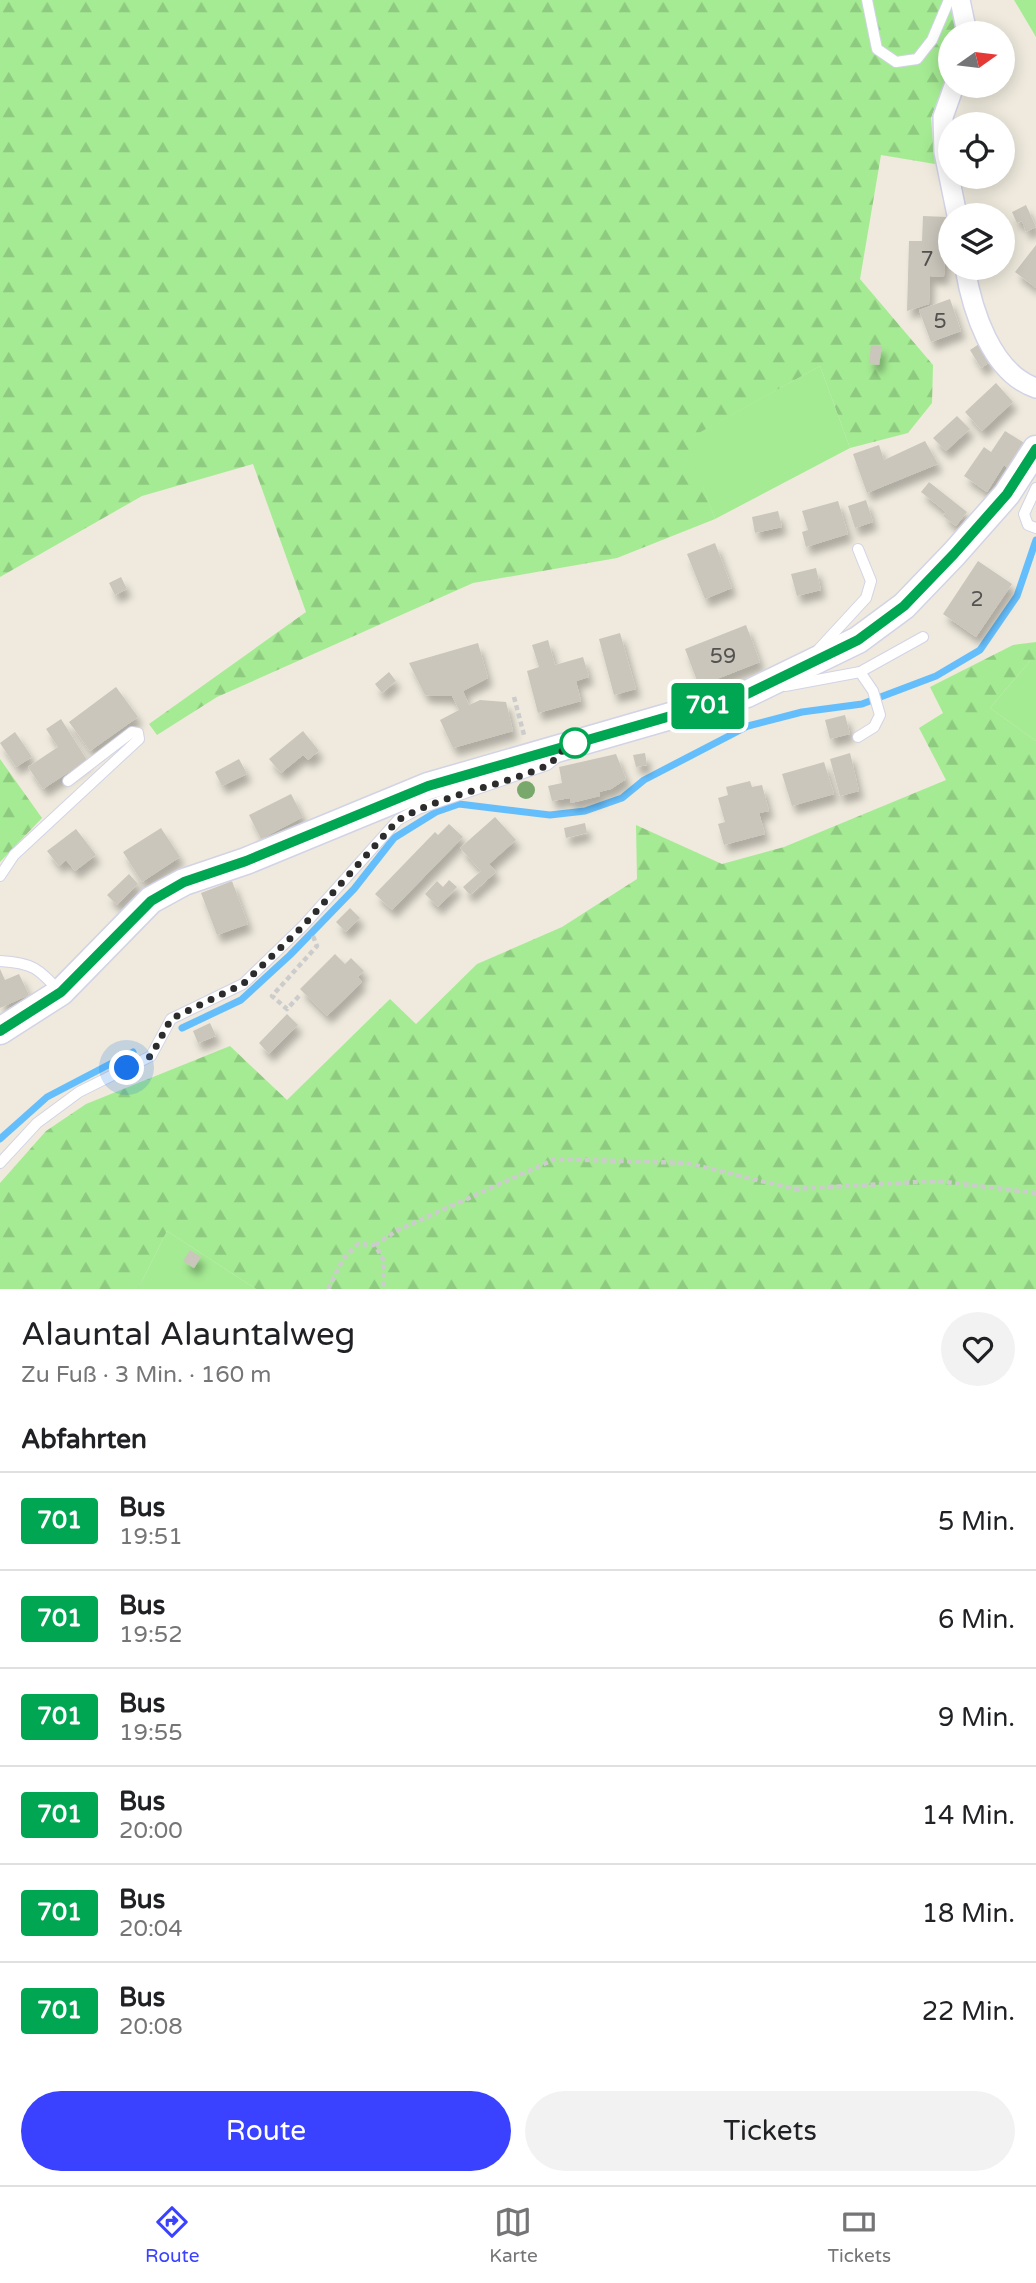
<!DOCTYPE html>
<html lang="de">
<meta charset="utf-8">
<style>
body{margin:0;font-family:"Varela Round",sans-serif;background:#f2f2f2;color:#202124;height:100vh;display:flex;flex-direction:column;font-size:26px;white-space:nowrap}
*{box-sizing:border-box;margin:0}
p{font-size:23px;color:#757577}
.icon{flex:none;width:38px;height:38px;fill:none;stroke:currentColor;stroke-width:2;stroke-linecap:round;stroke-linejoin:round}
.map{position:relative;height:1289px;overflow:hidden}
.side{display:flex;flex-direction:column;background:#fff;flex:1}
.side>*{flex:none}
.badge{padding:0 14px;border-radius:5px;font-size:24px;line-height:46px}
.needle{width:46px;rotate:76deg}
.controls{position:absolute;left:938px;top:21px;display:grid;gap:14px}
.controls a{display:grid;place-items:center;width:77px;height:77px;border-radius:50%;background:#fff;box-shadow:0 4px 18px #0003;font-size:35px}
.you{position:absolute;width:35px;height:35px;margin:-18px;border:5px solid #fff;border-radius:50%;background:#1a73e8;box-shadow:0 0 0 10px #1a73e833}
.map>.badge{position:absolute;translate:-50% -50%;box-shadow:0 0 0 4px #fff}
h2{padding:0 21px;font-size:26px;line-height:63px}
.round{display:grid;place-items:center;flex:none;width:74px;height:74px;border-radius:37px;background:#f2f2f2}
.overview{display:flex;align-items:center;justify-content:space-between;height:119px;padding:0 21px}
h1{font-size:33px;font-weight:600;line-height:52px}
.primary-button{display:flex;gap:14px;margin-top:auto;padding:14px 21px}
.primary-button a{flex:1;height:80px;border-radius:42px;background:#3a42ff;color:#fff;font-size:28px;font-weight:600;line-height:80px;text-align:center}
.primary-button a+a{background:#f2f2f2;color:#202124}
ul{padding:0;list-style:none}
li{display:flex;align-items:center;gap:21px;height:98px;padding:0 21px;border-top:2px solid #e0e0e0}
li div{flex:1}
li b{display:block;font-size:26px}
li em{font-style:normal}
li .badge{min-width:77px;font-weight:700;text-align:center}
.menu{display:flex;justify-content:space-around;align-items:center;height:98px;border-top:2px solid #e0e0e0;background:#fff;font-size:19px;color:#757577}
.menu a{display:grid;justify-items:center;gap:4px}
.menu .current{color:#3a42ff}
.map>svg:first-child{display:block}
.grass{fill:#a5eb93}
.forest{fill:url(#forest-firs)}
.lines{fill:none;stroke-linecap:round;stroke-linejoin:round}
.stream{stroke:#65befc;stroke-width:7}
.building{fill:#cac6bc;filter:url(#shadow)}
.lane-casing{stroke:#d2d3e6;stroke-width:12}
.street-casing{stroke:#d2d3e6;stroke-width:22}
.secondary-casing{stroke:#d2d3e6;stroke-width:29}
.path{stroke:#ccc;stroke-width:4.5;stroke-dasharray:5 3.5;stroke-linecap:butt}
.lane{stroke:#fff;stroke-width:10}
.street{stroke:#fff;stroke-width:19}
.secondary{stroke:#fff;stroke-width:26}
.tree{fill:#79a86d}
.line-casing{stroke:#fff;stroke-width:16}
.line{stroke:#00a651;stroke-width:10}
.walk{stroke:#2c2c2c;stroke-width:7;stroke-dasharray:0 12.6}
.stop-dot{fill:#fff;stroke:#00a651;stroke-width:3.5}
.labels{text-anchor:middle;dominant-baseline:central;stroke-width:7;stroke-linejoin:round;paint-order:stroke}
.number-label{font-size:21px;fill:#545250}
</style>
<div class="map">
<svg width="1036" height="1289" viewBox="0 0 1036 1289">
<defs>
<pattern id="forest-firs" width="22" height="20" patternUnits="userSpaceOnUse" patternTransform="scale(1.75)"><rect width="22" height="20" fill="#a5eb93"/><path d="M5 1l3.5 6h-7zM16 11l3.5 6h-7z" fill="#8eca7f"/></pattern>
<filter id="shadow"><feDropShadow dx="4.5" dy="8" stdDeviation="3.5" flood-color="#0004"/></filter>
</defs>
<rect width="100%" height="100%" fill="#efeadd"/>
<path class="grass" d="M1014,0H1036V37Z
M820,366L850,448L715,519L685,440Z
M1030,661H1036V741L990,708Z
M167,1231L256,1289H138Z"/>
<path class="forest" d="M0,0H950L957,33H950V68L931,118L935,164L881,155L860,279L933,365L932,403L908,433L850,448L820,366L686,440L715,519L617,558L473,583L217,697L157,735L149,724L306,612L253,464L142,496L0,577Z
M1036,642V661H1030L990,708L1036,741V1289H256L167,1231L138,1289H0V1183L46,1131L86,1104L230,1046L287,1100L390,999L416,1024L477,964L562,927L637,879L636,825L722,864L784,847L946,780L919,728L943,713L930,687L1013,645Z
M0,759L42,818L0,862Z"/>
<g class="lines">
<path class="stream" d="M182,1028L241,1000L290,955L354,889L394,838L436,812L459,804L550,815L585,811L622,798L644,780L748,726L802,712L862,704L936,676L980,650L1017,596L1036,540
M0,1139L47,1097L133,1052"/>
</g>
<path class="building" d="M1026,205L1036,227L1026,232L1022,221L1017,223L1012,212Z
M923,216L946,217L944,277L930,276L929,304L907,311L909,241H922Z
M1036,245V288L1015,272Z
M950,299L961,331L931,342L919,310Z
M979,344L990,362L981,368L970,350Z
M871,345L882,346L879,365L869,364Z
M996,383L1013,402L982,431L965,412Z
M957,416L970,429L946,451L933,438Z
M1005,431L1026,444L1009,469L1004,465L987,492L964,476L984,447L991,452Z
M925,441L938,464L867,493L853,454L879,445L884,460Z
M929,482L967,512L956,526L943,516L946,512L921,492Z
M866,500L873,522L855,528L848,506Z
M838,501L848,534L806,547L802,532L808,530L802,511Z
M778,511L782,527L755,533L752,517Z
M715,543L732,588L705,599L687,554Z
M978,561L1012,584L976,637L943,614Z
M816,568L821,590L797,596L791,574Z
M121,577L127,589L115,595L109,583Z
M746,625L760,662L699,686L685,649Z
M620,633L636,689L614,695L599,639Z
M548,640L555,665L583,657L589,677L576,681L581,701L538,713L527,671L539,667L532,645Z
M478,643L488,678L463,691L469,705L480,700L506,702L513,731L453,748L440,720L459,710L452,696L425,695L409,663Z
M389,672L396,681L382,693L375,684Z
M116,687L138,717L90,751L69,722Z
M845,715L850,734L830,739L825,720Z
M61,719L87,760L43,789L28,767L58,747L46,729Z
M303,731L319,751L308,760L303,755L281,773L269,759Z
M15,732L32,757L16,767L0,743Z
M645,753L647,765L636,767L633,755Z
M850,753L859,791L840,796L830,759Z
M616,754L626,779L611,789L599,792L600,796L571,803L570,798L552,801L548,786L562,783L559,767Z
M239,759L247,774L222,786L215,772Z
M824,762L834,794L792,806L782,774Z
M750,781L752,787L762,785L769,811L759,813L765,834L724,845L718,824L725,822L718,798L728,795L726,787Z
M291,794L303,817L261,839L249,815Z
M495,817L516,840L489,864L496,872L470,895L463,887L481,871L460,848Z
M585,823L587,833L566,838L564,828Z
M449,824L463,837L392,910L375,894L435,832L438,835Z
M161,828L180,857L142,882L123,852Z
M76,829L96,855L75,871L66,860L59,866L47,851Z
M129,874L138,884L117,905L107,895Z
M449,880L457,887L438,907L425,894L437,881L443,887Z
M232,881L248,924L217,935L201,893Z
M350,908L360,918L346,932L336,922Z
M335,954L345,964L351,958L364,971L358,977L362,982L327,1016L300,989Z
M0,969L5,980L19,974L29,995L0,1008Z
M287,1014L298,1025L269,1054L259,1043Z
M210,1023L216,1036L198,1043L193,1031Z
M190,1250L201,1257L194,1268L183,1261Z"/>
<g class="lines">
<g class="lane-casing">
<path id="lane" d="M867,0L877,49L896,62L917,59L932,40L949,0
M1036,488L1024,514L1028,525L1036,528
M819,649L866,598L871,581L858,549
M785,686L860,672L923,637
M858,737L874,727L880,715L873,691L860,672
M0,876L14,855L139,739L138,733L132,732L68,781
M0,961C33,963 38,968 60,992
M0,1163L37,1123L79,1092L151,1056L171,1019L243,984L303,926L398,820L418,809L547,765L556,758"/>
</g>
<g class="street-casing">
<path id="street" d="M960,0L967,33
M954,86L943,117L944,152L957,215
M965,268C972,309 991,373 1036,388"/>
</g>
<g class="secondary-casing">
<path id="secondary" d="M0,1031L61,992L151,900L184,882L246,861L428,786L747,694L858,640L904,606L954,554L1007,494L1036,449"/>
</g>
<path class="path" d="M514,697L524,735
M299,996L287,1009L272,996L317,946L313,936
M375,1245L396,1231L555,1159L687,1163L794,1189L937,1181L1036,1193
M328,1289L343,1259L358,1244L375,1245L384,1261L383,1289"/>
<use href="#lane" class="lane"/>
<use href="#street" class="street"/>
<use href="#secondary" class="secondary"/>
</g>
<circle class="tree" cx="526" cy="790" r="9"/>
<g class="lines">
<g class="line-casing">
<path id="line" d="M0,1031L61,992L151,901L184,882L246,861L428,786L747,694L858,640L904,606L954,554L1007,494L1036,449"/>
</g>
<use href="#line" class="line"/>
<path class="walk" d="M127,1068L151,1056L171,1019L243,984L303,926L398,820C444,794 498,787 546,766C557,761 562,746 575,743"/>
</g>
<circle class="stop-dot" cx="575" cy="743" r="14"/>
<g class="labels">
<g class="number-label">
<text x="927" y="259">7</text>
<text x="940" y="321">5</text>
<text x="977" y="599">2</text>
<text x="723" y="656">59</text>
</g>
</g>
</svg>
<div class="controls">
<a><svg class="needle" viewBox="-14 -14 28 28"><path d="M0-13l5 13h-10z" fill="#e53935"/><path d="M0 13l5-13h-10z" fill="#757577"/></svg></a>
<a><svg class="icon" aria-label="locate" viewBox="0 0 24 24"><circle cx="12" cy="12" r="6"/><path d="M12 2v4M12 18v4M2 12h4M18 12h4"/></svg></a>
<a><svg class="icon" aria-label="layers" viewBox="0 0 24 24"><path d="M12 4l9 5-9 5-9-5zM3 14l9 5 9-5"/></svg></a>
</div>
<div class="you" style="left:127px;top:1068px"></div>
<b class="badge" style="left:708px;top:706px;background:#00a651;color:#fff">701</b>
</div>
<section class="side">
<div class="overview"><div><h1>Alauntal Alauntalweg</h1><p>Zu Fuß · 3 Min. · 160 m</p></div><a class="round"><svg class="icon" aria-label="heart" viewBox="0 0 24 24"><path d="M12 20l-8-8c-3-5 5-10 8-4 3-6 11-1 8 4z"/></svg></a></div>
<h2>Abfahrten</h2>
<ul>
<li><span class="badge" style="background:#00a651;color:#fff">701</span><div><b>Bus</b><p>19:51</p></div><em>5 Min.</em></li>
<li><span class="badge" style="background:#00a651;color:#fff">701</span><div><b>Bus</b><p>19:52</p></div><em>6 Min.</em></li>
<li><span class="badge" style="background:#00a651;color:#fff">701</span><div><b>Bus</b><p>19:55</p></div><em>9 Min.</em></li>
<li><span class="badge" style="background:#00a651;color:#fff">701</span><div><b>Bus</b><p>20:00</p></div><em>14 Min.</em></li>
<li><span class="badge" style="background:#00a651;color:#fff">701</span><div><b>Bus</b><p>20:04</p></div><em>18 Min.</em></li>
<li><span class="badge" style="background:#00a651;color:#fff">701</span><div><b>Bus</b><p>20:08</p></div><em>22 Min.</em></li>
</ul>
<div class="primary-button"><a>Route</a><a>Tickets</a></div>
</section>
<nav class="menu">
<a class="current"><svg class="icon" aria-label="directions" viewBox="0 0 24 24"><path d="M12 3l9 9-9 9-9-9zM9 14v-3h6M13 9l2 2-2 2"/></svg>Route</a>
<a><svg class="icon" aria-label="map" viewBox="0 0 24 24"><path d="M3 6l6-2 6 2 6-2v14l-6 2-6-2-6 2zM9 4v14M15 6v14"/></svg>Karte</a>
<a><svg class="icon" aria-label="tickets" viewBox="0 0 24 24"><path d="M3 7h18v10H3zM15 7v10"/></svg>Tickets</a>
</nav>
